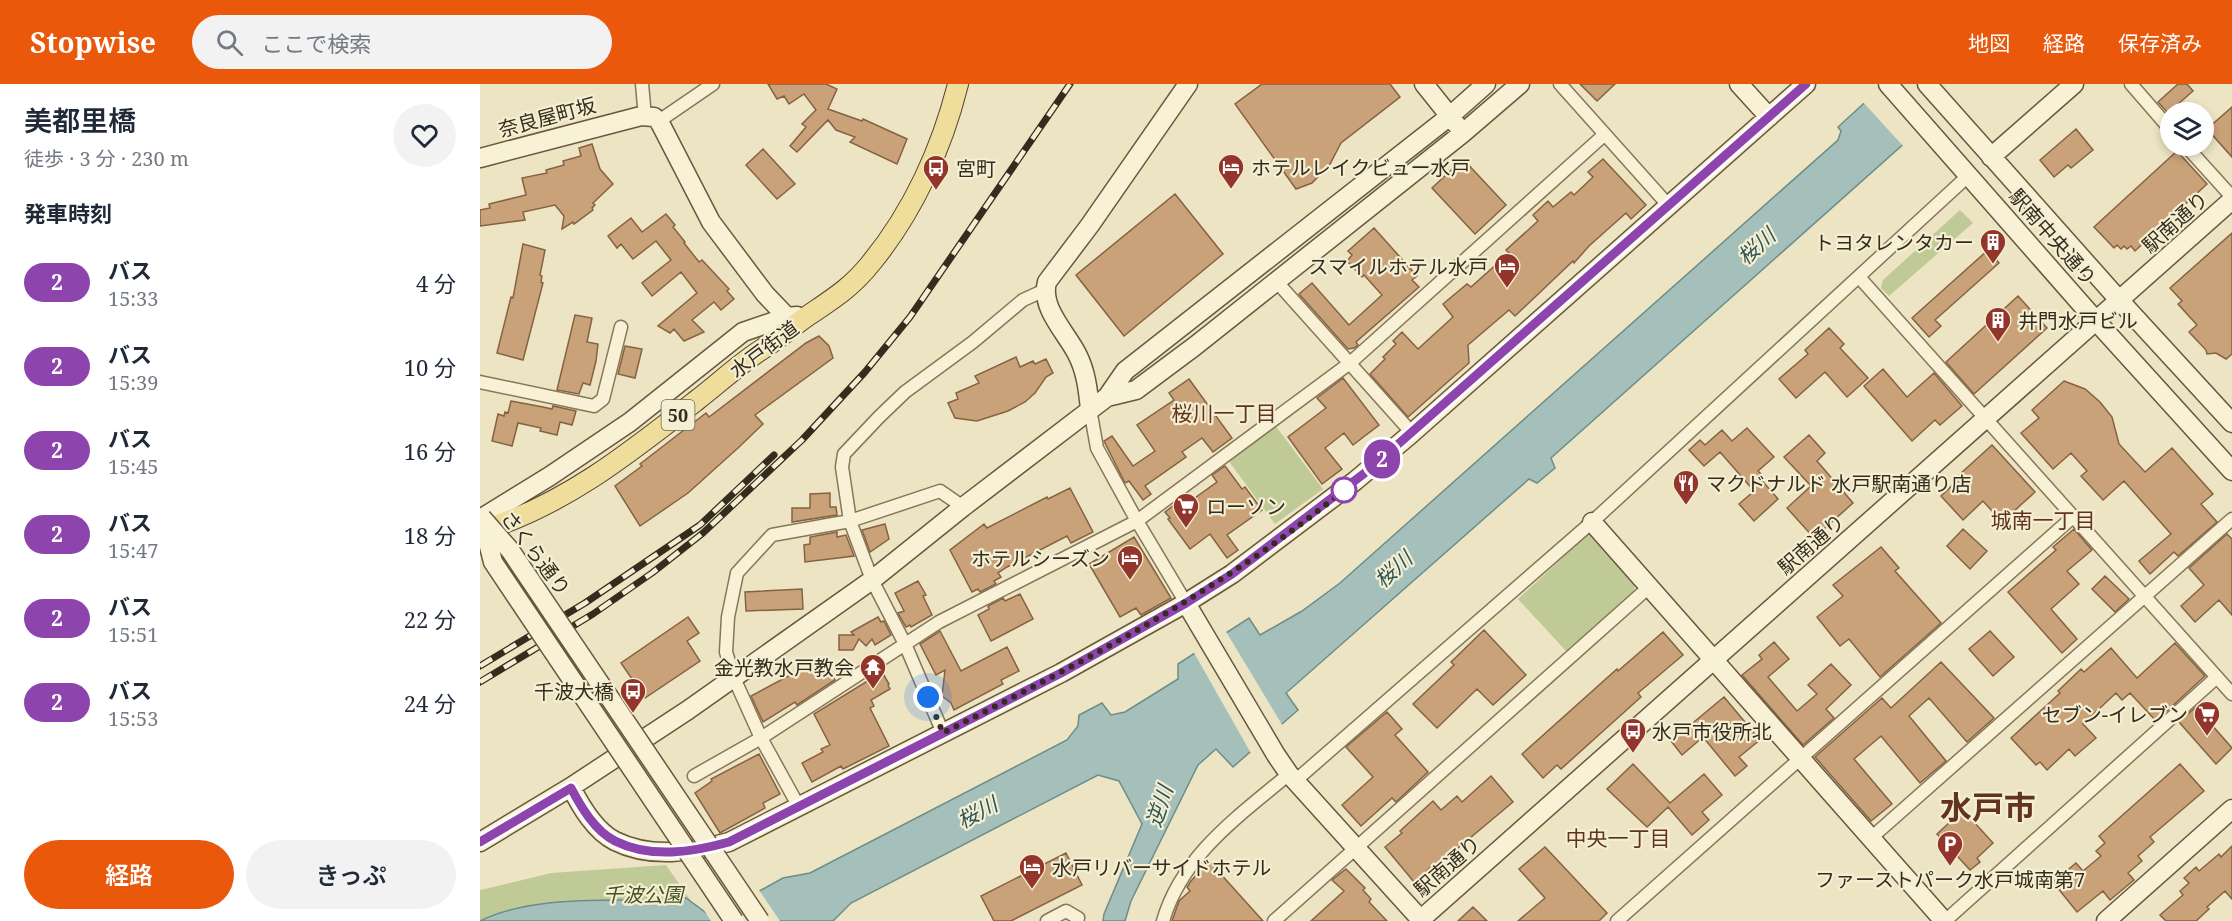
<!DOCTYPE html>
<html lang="ja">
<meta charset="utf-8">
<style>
body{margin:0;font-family:"Noto Serif","Noto Sans JP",serif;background:#f2f2f3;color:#1f2937;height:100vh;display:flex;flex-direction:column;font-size:22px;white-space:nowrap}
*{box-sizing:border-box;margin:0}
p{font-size:20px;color:#747a83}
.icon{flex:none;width:33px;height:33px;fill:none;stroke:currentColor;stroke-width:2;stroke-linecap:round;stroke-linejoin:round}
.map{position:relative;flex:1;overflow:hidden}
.side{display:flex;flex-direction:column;background:#fff;width:480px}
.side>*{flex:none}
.badge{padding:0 12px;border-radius:20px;font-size:21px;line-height:39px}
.fabs{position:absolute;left:1680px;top:18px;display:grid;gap:12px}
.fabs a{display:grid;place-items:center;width:54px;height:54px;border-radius:50%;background:#fff;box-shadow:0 3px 9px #0003;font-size:30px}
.you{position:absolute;width:30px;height:30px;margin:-15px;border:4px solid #fff;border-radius:50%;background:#1a73e8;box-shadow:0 0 0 9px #1a73e833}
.map>.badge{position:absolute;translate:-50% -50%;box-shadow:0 0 0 3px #fff}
h2{padding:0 24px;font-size:22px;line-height:54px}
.round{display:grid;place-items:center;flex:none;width:63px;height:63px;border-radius:32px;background:#f2f2f3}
.headline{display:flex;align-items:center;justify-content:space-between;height:102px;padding:0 24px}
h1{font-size:28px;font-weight:600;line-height:45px}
.cta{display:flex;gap:12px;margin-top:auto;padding:12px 24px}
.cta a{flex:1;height:69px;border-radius:36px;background:#ea580c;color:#fff;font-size:24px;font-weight:600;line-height:69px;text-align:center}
.cta a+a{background:#f2f2f3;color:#1f2937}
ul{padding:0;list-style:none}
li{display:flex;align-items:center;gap:18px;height:84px;padding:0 24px}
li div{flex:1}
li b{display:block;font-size:22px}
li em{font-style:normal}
li .badge{min-width:66px;font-weight:700;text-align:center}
header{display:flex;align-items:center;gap:36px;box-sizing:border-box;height:84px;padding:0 30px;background:#ea580c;color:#fff}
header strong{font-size:28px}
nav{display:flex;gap:33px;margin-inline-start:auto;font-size:21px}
.search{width:420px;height:54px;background:#f2f2f3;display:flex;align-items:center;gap:15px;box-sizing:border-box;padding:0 21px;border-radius:33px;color:#747a83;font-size:22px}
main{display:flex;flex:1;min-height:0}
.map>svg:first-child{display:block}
.green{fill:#c0ca97}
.water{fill:#a5c0ba;stroke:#6c8d88;stroke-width:1.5}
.pier{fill:#ede4c3}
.building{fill:#caa279;stroke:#856241;stroke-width:1.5}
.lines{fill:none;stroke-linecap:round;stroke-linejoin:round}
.street-casing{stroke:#86765a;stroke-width:15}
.secondary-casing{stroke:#68573d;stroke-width:21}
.primary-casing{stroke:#54432e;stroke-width:22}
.street{stroke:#f8f1d5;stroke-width:12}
.secondary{stroke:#f8f1d5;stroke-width:18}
.primary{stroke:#efdd9b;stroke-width:20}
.rail-casing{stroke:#362c1e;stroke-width:7}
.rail{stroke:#f4eed2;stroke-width:4.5;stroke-dasharray:14;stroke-linecap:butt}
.secondary-bridge-casing{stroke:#68573d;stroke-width:21;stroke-linecap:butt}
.secondary-bridge{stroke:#f8f1d5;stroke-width:18}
.line-casing{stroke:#fff;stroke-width:14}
.line{stroke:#8e44ad;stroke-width:9}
.walk{stroke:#362c1e;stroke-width:6;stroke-dasharray:0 10.8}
.stop-dot{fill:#fff;stroke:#8e44ad;stroke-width:3}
.labels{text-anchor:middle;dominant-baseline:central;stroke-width:4.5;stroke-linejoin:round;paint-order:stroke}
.shield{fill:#f4eed2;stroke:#6f6654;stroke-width:1.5}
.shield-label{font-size:18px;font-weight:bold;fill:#362c1e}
.street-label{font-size:20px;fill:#362c1e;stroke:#f4eed2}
.poi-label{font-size:20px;fill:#362c1e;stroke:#f4eed2;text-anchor:start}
.park-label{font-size:20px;font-style:italic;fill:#435225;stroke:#f4eed2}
.water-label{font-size:21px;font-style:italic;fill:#2d5556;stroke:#f4eed2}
.neighbourhood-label{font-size:21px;fill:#62331e;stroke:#f4eed2}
.town-label{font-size:32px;font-weight:bold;fill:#62331e;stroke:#f4eed2}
</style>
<header>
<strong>Stopwise</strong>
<div class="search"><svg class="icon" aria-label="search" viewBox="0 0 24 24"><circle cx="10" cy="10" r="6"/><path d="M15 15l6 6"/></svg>ここで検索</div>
<nav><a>地図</a><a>経路</a><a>保存済み</a></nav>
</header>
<main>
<section class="side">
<div class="headline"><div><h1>美都里橋</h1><p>徒歩 · 3 分 · 230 m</p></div><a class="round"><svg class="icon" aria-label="heart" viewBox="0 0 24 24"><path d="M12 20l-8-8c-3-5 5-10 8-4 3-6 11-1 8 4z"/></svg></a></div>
<h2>発車時刻</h2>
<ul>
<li><span class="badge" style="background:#8e44ad;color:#fff">2</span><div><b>バス</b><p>15:33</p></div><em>4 分</em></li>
<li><span class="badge" style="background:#8e44ad;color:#fff">2</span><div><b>バス</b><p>15:39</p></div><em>10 分</em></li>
<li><span class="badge" style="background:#8e44ad;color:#fff">2</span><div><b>バス</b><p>15:45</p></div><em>16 分</em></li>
<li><span class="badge" style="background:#8e44ad;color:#fff">2</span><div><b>バス</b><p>15:47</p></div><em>18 分</em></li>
<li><span class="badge" style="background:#8e44ad;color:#fff">2</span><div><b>バス</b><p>15:51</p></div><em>22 分</em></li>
<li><span class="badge" style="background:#8e44ad;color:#fff">2</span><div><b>バス</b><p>15:53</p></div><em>24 分</em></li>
</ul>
<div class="cta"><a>経路</a><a>きっぷ</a></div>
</section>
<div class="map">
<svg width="1752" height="837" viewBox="0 0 1752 837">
<rect width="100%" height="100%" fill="#ede4c3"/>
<path class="green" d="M1480,126L1493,139L1409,212L1401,204L1403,196Z
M795,341L843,405L795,440L748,376Z
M1107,451H1113L1155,500L1154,507L1086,567L1038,515Z
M186,781L225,837H0V806L5,805L71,789Z"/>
<path class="water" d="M1405,0H1491L1071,374L1075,384L1057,399L1049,395L806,609L818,626L753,683L736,665L718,681L651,817L645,837H623L624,830L662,740L639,697L618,691L371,819L353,837H0C40,817 96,816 141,816C164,816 184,818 206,814L232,833L303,794L330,789L587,656L598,642L599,631L622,619L631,631L645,628L698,595V580L769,534L780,551L822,527L860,499L1358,56L1361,47L1358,43Z"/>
<path class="pier" d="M1401,0H1493L1494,1L1424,63L1382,17Z
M745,546L804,644L772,671L713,567Z
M277,803L300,837H231L220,820L232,830Z"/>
<path class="building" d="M288,0H346L357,5L348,25L382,37L383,35L427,55L417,80L370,58L375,53L356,46L348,36L317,68L310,62L326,43L322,40L336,26L324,10L309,20L304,12L297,15Z
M782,0H910L920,13L861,59L850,80L832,99L816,105L755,20Z
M1100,0H1135L1117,17Z
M1698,0H1707L1713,7L1688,29L1678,18Z
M1752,23V73L1727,45Z
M1596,45L1613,66L1591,84L1588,81L1574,93L1560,76Z
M112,60L120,85L133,100L113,119L115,121L112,124L113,126L94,140L93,138L82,145L84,132L75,121L43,128L45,136L0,142V126L10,124L9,120L46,111L42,94L67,89L66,86L84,81L83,77L101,72L99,64Z
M283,65L315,100L297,115L266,81Z
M1697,67L1727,100L1655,167L1651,162L1647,165L1644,162L1641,165L1637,161L1634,164L1614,143Z
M983,75L1026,121L995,150L952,104Z
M1123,75L1166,121L1151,135L1146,129L1109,162L1094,179L1093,177L1035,232L1029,226L988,261L989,279L928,333L890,290L905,275L903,273L916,260L913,257L922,248L938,265L973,233L963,220L987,200L991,203L1029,169L1026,166L1058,137L1053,131L1068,117L1073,123L1091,108L1094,111L1113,93L1108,88Z
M695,110L743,170L644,252L596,191Z
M186,130L195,141L193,143L205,158L204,159L219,178L222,176L249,205L247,207L254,215L241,226L234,218L212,236L224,248L204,257L194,245L190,249L178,242L217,209L201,188L172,212L162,199L191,176L176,157L153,175L141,160L137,164L128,152L151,134L162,148Z
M894,144L937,192L932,196L939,203L876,258L878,261L874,264L868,265L819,210L832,199L869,241L902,211L884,191L882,193L867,177L872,171L868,167Z
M1752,149V270L1746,275L1736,269L1727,270L1726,266L1709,248L1717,241L1698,220L1702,217L1690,204Z
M43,160L65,166L60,191L62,192L61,198L63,199L43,276L17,269L31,213L33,214Z
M1508,166L1519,179L1455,236L1461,242L1449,253L1432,234Z
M1538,212L1567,244L1494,310L1466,278Z
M95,231L112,234L107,258L118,260L116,277L110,301L103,299L99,310L77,306Z
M1349,244L1364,260L1360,264L1388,294L1367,313L1345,288L1316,314L1299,295L1328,270L1325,266Z
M339,252L349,262L353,274L275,331L283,340L258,364L208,409L160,442L135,402L162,382L160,380L226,329L229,333L326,259Z
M145,262L162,265L155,294L138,290Z
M536,273L540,283L553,277L555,280L566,275L573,289L566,293L555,309L545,318L528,327L497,337L475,334L468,319L478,315L476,309L499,299L495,292Z
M1403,285L1427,313L1454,289L1482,322L1460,341L1455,336L1432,357L1384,302Z
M863,294L899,341L873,361L864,349L845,364L862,385L842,400L808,353L846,324L837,314Z
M709,295L752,354L733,368L722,354L702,368L706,373L665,402L671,410L663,416L649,397L645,399L624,357L632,352L653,382L675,367L657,341L694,316L689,309Z
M1584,297L1605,305L1620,318L1632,333L1639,360L1665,388L1692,364L1733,410L1721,420L1737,438L1698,472L1694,468L1670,490L1659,477L1691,450L1644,397L1623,416L1601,392L1607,387L1591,369L1573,385L1541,349L1559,334L1552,326Z
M31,317L63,323L72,325L73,322L96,327L92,341L80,338L77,351L60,347L61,344L38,339L32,362L12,357L18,330L24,332L25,328L28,329Z
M1267,344L1294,373L1278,387L1281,390L1278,392L1298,415L1274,437L1259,420L1274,407L1240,368L1224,382L1209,366L1220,356L1225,361L1242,346L1252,357Z
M1329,351L1345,369L1337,377L1373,419L1334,454L1307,424L1331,402L1304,373Z
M1512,361L1555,408L1522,438L1503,417L1483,436L1461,412L1481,393L1479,391Z
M745,382L762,405L765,403L782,426L747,451L758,466L747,474L730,450L710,465L688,435L690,434L685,428L698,418L702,423L737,398L732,391Z
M590,404L613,448L591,459L587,452L527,483L518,489L521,493L514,497L516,500L500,508L498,505L492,508L470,466L504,440L507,444L567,413L568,415Z
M350,409V423H356L357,431L312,438V424H330V410Z
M405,440L409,455L390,468L382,446Z
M1483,445L1507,467L1490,485L1467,462Z
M1594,445L1612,466L1587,487L1599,500L1571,525L1597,555L1582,569L1528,508L1576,466L1573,463Z
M357,448V453L366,451L374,472L325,478L324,461L330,460V453Z
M1747,450L1752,455V531L1739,516L1715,538L1701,522L1724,501L1709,484Z
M654,453L691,514L661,531L656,524L640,533L609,480Z
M1401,463L1419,484L1415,487L1461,539L1400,593L1369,555L1360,562L1337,533L1363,512L1353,501Z
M1625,492L1649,515L1635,528L1612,505Z
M438,497L446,511L443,512L452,531L431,543L430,541L426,543L418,529L424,527L415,509Z
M322,505L323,525L266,527L265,508Z
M540,510L553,535L511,557L498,531L509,525L508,522L523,514L525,517Z
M208,533L219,549L207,557L220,577L165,614L141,579Z
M398,533L401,538L404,537L411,551L395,561L392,555L386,562L379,555L373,566H359V551H374L371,548Z
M1004,546L1046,591L1013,621L997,605L957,644L933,620L974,581L971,578Z
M460,547L481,587L527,563L539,587L521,596L523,600L474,626L471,619L462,612L465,586L456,591L440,560Z
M1510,547L1534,573L1513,592L1489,565Z
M1183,548L1203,571L1158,609L1161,613L1081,685L1077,681L1063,694L1042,670L1137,585L1138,587Z
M1294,558L1309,575L1288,593L1317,627L1337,610L1328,601L1351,580L1371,601L1346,625L1354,634L1323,661L1262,591L1282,575L1279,571Z
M1695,559L1725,592L1676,637L1650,609L1642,616L1636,609L1603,640L1616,654L1595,672L1589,665L1567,686L1560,678L1556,681L1531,654L1580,609L1578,607L1601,585L1604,588L1631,564L1657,594Z
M342,574L355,596L317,621L315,618L283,638L271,612Z
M1461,578L1514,634L1487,658L1449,614L1429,632L1466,677L1440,699L1401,652L1374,675L1412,720L1391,737L1335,673L1402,614L1411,624Z
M402,588L409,600L408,601L410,605L391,616L394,622L390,624L409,662L363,685L361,682L332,698L322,679L343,668L341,665L350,661L334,630Z
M1244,613L1280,656L1259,673L1267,682L1255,692L1223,653L1202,671L1191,657Z
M1716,623L1752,664L1736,680L1699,638Z
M907,628L922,645L915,651L948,688L916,718L912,714L881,742L862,721L893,693L866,663Z
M279,670L300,710L283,719L285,724L240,749L215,709L232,697L231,695Z
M1153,680L1190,719L1224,690L1242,711L1222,728L1229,736L1212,751L1188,723L1167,743L1127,705Z
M1700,680L1724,707L1670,753L1674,758L1658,772L1662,777L1648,789L1654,796L1630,816L1623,807L1597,828L1573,798L1596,779L1603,787L1621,772L1616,767L1625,759L1619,752Z
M1011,692L1033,718L953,785L951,783L934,798L905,763L922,749L920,747L953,717L961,726L977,712L982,718Z
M1483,726L1513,759L1497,774L1500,778L1490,786L1457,750Z
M1752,762V815L1745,807L1727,823L1729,825L1716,837H1686L1680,831L1703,811L1700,807L1709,799L1704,794L1716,783L1719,787L1739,770L1741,773Z
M1065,763L1127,829L1119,837H1038L1065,814L1039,785Z
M586,769L602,801L531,837H514L501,812Z
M729,777L783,837H692L699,817L710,807L707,803L711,797Z
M866,785L885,804L883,806L891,815L889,818L907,837H831L864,807L852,796Z
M993,823L1007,837H978Z"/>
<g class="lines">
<g class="street-casing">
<path id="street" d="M162,0L165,33
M1080,0L1189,122
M1651,0L1690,45
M179,37L233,0
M1706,62L1752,113
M1379,193L1752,610
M796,197L932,349
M0,298L114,322L123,315L141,243
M610,325L617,364L657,437L706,519
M463,649L425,560L392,496L370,437L362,383L364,370L399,333L425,308L493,258L543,216L565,206
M214,692L281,654L459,538L657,437L870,279L1124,51
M815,697L1112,438L1489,91
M319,723L281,654L254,594L246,568L248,533L257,489L292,451L370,437L460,407L483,423
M1391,754L1752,435
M567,837L586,827L598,834L597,837
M683,837C702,771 759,732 809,690
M794,837L1169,503
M1137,837L1594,432
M1465,837L1737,593"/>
</g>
<g class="secondary-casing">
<path id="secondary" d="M944,0L976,40
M1259,0L1289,33
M1408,0L1617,238L1752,387
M1447,0L1640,217L1752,339
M1511,73L1594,0
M0,74L161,32L174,33L179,37L231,138L285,210L307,233
M627,313L656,306L715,262L983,49L1040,0
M610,325C608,306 606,287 597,270C586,248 560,224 567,198L610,141L708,0
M0,435L70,392L150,338L263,248L307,233L317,232
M1112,438L1464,837
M706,519L796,671L809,690L942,837
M91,703C101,723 115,747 135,757C171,775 213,768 249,758L581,589L706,519L752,490L875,397L932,349L1326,0
M0,758L91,703L208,626L392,496L483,423L627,313L645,287L970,32L1006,0
M939,837L1752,116
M1626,837L1752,725"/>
</g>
<g class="primary-casing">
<path id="primary" d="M0,447C82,423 151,368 217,316C238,300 259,280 281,266C298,255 313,242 329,231C354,214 372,203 391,179C433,128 462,64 478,0"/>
</g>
<use href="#street" class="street"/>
<use href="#secondary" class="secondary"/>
<use href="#primary" class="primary"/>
<g class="rail-casing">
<path id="rail" d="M0,582L105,519L220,441L294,371
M0,598L113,530L172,489L223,449L322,356L385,288L430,233L590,0"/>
</g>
<use href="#rail" class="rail"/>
<g class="secondary-bridge-casing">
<path id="secondary-bridge" d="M2,434L30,466L280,837
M3,439L13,478L254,837"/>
</g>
<use href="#secondary-bridge" class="secondary-bridge"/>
</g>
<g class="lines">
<g class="line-casing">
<path id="line" d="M0,758L91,704C101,723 115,747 135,757C171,775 213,768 249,758L581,589L706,519L752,490L890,385L1326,0"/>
</g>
<use href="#line" class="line"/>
<path class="walk" d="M448,613L463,649C603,578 743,506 864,406"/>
</g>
<defs>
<g id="hotel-pin" transform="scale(1.35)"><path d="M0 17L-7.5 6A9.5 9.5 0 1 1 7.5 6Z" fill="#94352c" stroke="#f4eed2"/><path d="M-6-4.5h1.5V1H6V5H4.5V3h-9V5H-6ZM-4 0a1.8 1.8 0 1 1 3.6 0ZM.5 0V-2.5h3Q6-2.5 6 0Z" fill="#fff"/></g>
<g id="bus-pin" transform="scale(1.35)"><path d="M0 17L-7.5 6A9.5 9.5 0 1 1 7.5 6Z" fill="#94352c" stroke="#f4eed2"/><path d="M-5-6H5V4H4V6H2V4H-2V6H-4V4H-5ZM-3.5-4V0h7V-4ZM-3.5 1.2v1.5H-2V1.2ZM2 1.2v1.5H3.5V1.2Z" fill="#fff"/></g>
<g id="building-pin" transform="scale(1.35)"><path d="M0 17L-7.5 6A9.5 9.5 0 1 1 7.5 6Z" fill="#94352c" stroke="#f4eed2"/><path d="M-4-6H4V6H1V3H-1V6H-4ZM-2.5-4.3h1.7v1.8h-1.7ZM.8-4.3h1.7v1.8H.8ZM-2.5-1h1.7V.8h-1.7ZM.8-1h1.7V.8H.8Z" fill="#fff"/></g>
<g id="restaurant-pin" transform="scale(1.35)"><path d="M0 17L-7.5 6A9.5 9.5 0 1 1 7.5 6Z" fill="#94352c" stroke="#f4eed2"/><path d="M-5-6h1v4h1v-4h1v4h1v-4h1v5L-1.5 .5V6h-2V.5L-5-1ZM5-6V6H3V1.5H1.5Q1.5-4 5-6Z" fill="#fff"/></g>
<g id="supermarket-pin" transform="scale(1.35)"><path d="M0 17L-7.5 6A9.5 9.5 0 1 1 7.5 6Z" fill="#94352c" stroke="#f4eed2"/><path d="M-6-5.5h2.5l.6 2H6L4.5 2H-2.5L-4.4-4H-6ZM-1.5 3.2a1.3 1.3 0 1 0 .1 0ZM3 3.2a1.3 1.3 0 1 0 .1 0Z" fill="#fff"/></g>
<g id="temple-pin" transform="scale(1.35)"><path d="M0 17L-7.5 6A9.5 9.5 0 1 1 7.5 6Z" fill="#94352c" stroke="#f4eed2"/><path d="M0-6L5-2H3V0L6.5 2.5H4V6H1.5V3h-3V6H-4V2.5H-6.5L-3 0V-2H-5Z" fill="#fff"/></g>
<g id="parking-pin" transform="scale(1.35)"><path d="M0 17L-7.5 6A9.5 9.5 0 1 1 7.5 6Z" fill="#94352c" stroke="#f4eed2"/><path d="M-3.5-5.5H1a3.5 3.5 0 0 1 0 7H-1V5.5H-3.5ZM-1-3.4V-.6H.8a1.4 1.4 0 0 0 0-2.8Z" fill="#fff"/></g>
</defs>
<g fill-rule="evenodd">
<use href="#hotel-pin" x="751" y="83"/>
<use href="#bus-pin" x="456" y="84"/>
<use href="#building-pin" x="1513" y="158"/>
<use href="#hotel-pin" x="1027" y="182"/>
<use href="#building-pin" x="1518" y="236"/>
<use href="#restaurant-pin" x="1206" y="399"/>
<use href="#supermarket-pin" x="706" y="422"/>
<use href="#hotel-pin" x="650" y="474"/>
<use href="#temple-pin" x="393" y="583"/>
<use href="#bus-pin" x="153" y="607"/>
<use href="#supermarket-pin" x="1727" y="630"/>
<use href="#bus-pin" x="1153" y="647"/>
<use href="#parking-pin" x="1470" y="760"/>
<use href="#hotel-pin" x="552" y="783"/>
</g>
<circle class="stop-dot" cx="864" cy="406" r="12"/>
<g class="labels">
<rect class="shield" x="181.5" y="316" width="33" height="30" rx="4.5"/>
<g class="shield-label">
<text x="198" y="331">50</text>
</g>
<g class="street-label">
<text transform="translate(67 33) rotate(-15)">奈良屋町坂</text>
<text transform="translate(1695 138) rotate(-42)">駅南通り</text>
<text transform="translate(1573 153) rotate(49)">駅南中央通り</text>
<text transform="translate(284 265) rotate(-37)">水戸街道</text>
<text transform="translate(1331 460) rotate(-41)">駅南通り</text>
<text transform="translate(56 469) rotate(53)">さくら通り</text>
<text transform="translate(967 782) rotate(-41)">駅南通り</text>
</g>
<g class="poi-label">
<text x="771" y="83">ホテルレイクビュー水戸</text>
<text x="476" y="84">宮町</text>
<text x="1494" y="158" text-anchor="end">トヨタレンタカー</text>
<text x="1008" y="182" text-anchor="end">スマイルホテル水戸</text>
<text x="1538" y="236">井門水戸ビル</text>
<text x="1226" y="399">マクドナルド 水戸駅南通り店</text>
<text x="726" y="422">ローソン</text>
<text x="630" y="474" text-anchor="end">ホテルシーズン</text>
<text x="374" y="583" text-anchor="end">金光教水戸教会</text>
<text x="134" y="607" text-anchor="end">千波大橋</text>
<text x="1708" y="630" text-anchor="end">セブン-イレブン</text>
<text x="1172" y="647">水戸市役所北</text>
<text x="572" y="783">水戸リバーサイドホテル</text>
<text x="1470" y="795" text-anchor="middle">ファーストパーク水戸城南第7</text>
</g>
<g class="park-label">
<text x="163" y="810">千波公園</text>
</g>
<g class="water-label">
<text transform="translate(1276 162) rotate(-42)">桜川</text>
<text transform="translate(913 485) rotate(-42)">桜川</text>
<text transform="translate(679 722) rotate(-72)">逆川</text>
<text transform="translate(497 728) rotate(-28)">桜川</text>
</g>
<g class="neighbourhood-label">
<text x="744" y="329">桜川一丁目</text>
<text x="1563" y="436">城南一丁目</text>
<text x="1138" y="754">中央一丁目</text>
</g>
<g class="town-label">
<text x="1508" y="722">水戸市</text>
</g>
</g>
</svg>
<div class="fabs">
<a><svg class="icon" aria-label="layers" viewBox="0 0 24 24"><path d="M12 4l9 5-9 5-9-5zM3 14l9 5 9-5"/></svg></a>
</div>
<div class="you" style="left:448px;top:613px"></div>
<b class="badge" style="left:902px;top:375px;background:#8e44ad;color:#fff">2</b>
</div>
</main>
